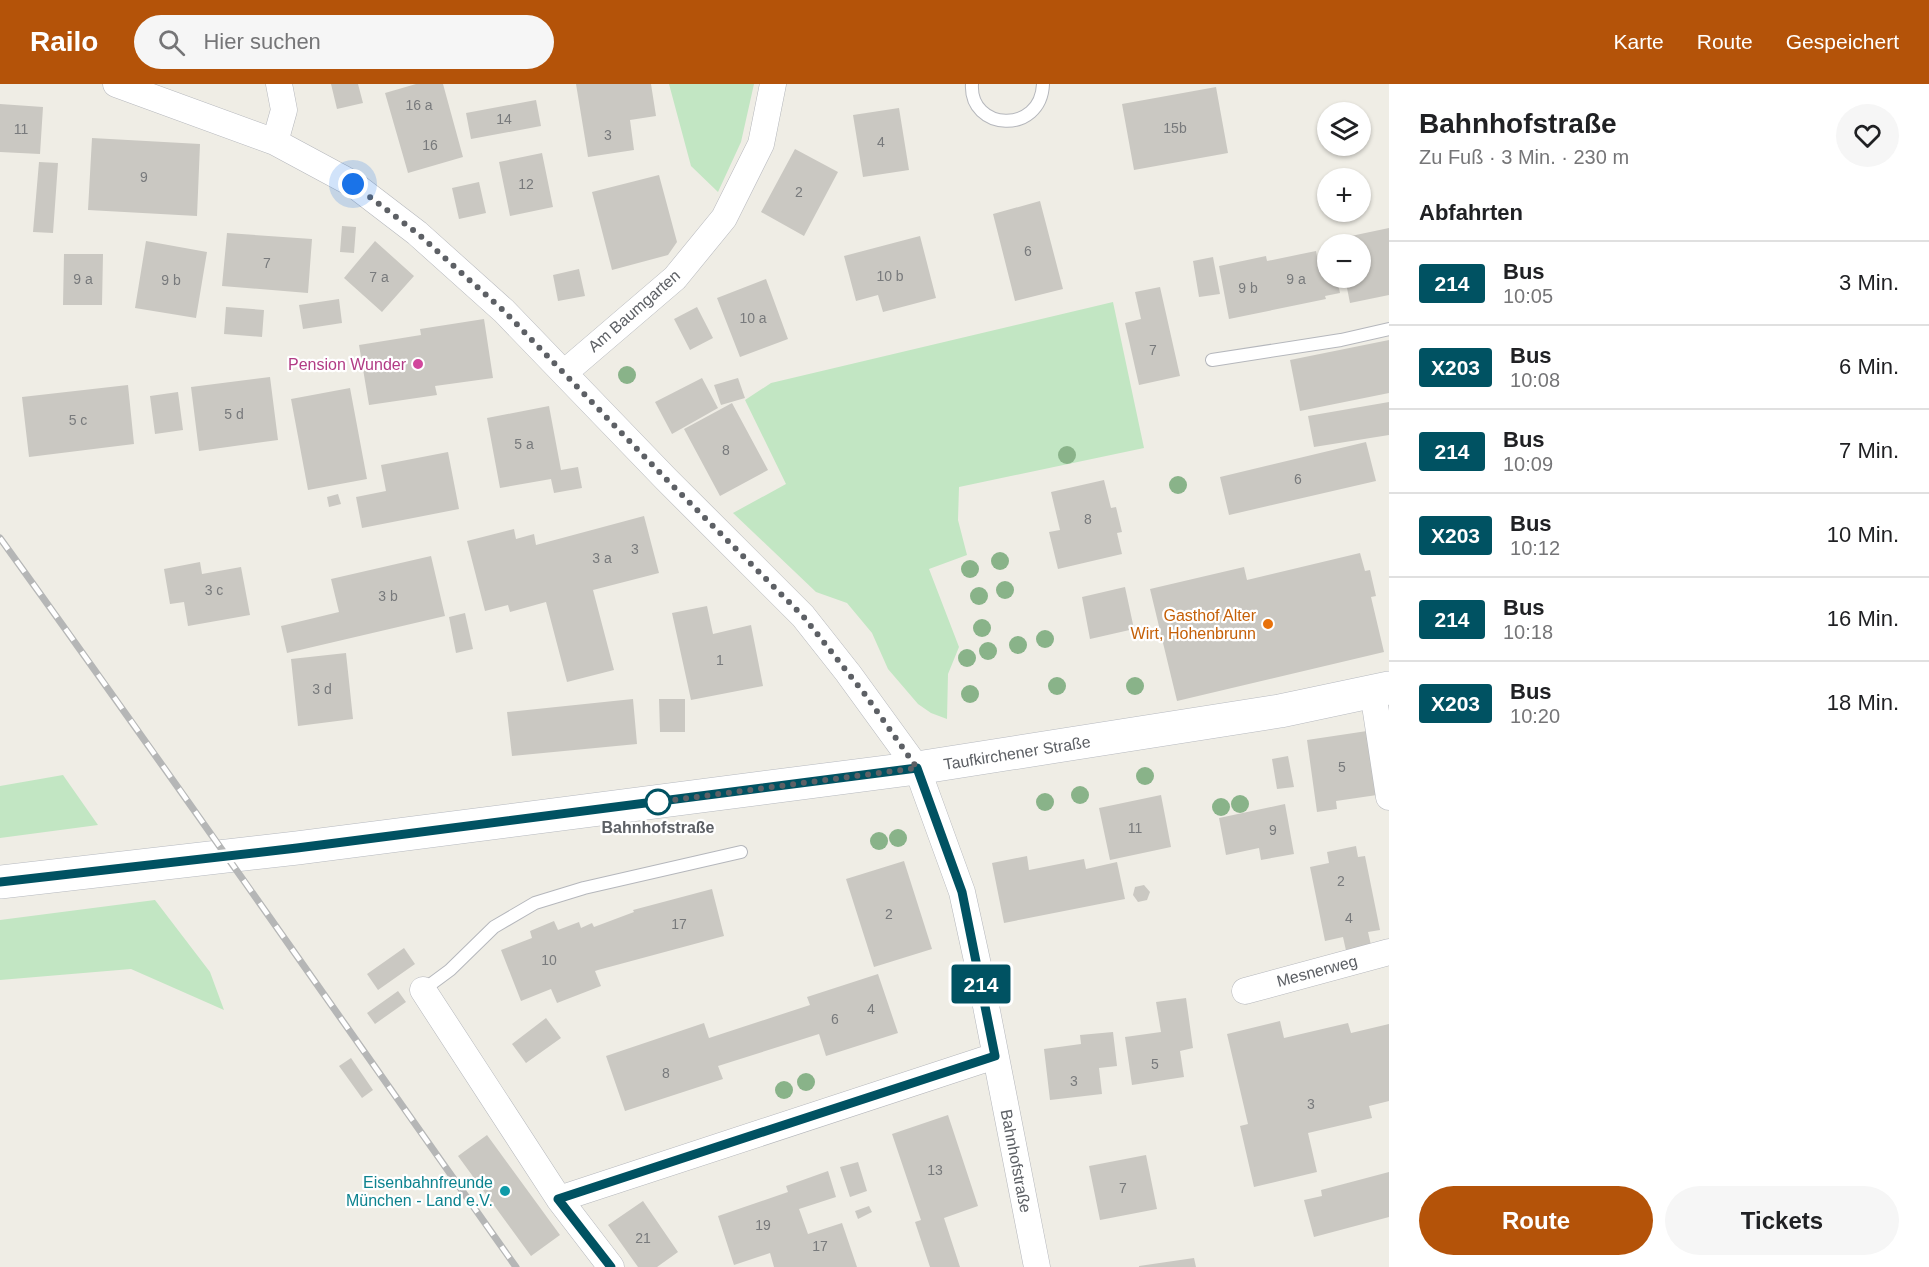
<!DOCTYPE html>
<html lang="de">
<meta charset="utf-8">
<style>
body{margin:0;font-family:Helvetica,sans-serif;background:#f6f6f6;color:#202124;height:100vh;display:flex;flex-direction:column;font-size:22px;white-space:nowrap}
*{box-sizing:border-box;margin:0}
p{font-size:20px;color:#757577}
.icon{flex:none;width:33px;height:33px;fill:none;stroke:currentColor;stroke-width:2;stroke-linecap:round;stroke-linejoin:round}
.map{position:relative;flex:1;overflow:hidden}
.panel{display:flex;flex-direction:column;background:#fff;width:540px}
.panel>*{flex:none}
.badge{padding:0 12px;border-radius:4px;font-size:21px;line-height:39px}
.buttons{position:absolute;left:1317px;top:18px;display:grid;gap:12px}
.buttons a{display:grid;place-items:center;width:54px;height:54px;border-radius:50%;background:#fff;box-shadow:0 2px 4px #0004;font-size:30px}
.you{position:absolute;width:30px;height:30px;margin:-15px;border:4px solid #fff;border-radius:50%;background:#1a73e8;box-shadow:0 0 0 9px #1a73e833}
.map>.badge{position:absolute;translate:-50% -50%;box-shadow:0 0 0 3px #fff}
h2{padding:0 30px;font-size:22px;line-height:54px}
.round{display:grid;place-items:center;flex:none;width:63px;height:63px;border-radius:32px;background:#f6f6f6}
.head{display:flex;align-items:center;justify-content:space-between;height:102px;padding:0 30px}
h1{font-size:28px;font-weight:700;line-height:45px}
.action{display:flex;gap:12px;margin-top:auto;padding:12px 30px}
.action a{flex:1;height:69px;border-radius:36px;background:#b45309;color:#fff;font-size:24px;font-weight:700;line-height:69px;text-align:center}
.action a+a{background:#f6f6f6;color:#202124}
ul{padding:0;list-style:none}
li{display:flex;align-items:center;gap:18px;height:84px;padding:0 30px;border-top:2px solid #e0e0e0}
li div{flex:1}
li b{display:block;font-size:22px}
li em{font-style:normal}
li .badge{min-width:66px;font-weight:700;text-align:center}
header{display:flex;align-items:center;gap:36px;box-sizing:border-box;height:84px;padding:0 30px;background:#b45309;color:#fff}
header strong{font-size:28px}
nav{display:flex;gap:33px;margin-inline-start:auto;font-size:21px}
.search{width:420px;height:54px;background:#f6f6f6;display:flex;align-items:center;gap:15px;box-sizing:border-box;padding:0 21px;border-radius:33px;color:#757577;font-size:22px}
main{display:flex;flex:1;min-height:0}
.map>svg:first-child{display:block}
.green{fill:#c2e6c3}
.building{fill:#cac8c2}
.lines{fill:none;stroke-linecap:round;stroke-linejoin:round}
.lane-casing{stroke:#b5b7bc;stroke-width:14}
.street-casing{stroke:#b5b7bc;stroke-width:27}
.secondary-casing{stroke:#b6b9bf;stroke-width:34}
.lane{stroke:#fff;stroke-width:12}
.street{stroke:#fff;stroke-width:26}
.secondary{stroke:#fff;stroke-width:33}
.rail-casing{stroke:#b5b6b6;stroke-width:7}
.rail{stroke:#fff;stroke-width:4.5;stroke-dasharray:14;stroke-linecap:butt}
.tree{fill:#89b389}
.line-casing{stroke:#fff;stroke-width:14}
.line{stroke:#005262;stroke-width:9}
.walk{stroke:#5d6065;stroke-width:6;stroke-dasharray:0 10.8}
.hotel-dot{fill:#d1479c;stroke:#fff;stroke-width:2}
.food-dot{fill:#e8710a;stroke:#fff;stroke-width:2}
.stop-dot{fill:#fff;stroke:#005262;stroke-width:3}
.culture-dot{fill:#0f9aa8;stroke:#fff;stroke-width:2}
.labels{text-anchor:middle;dominant-baseline:central;stroke-width:4.5;stroke-linejoin:round;paint-order:stroke}
.number-label{font-size:14px;fill:#787a7c}
.street-label{font-size:16px;fill:#5d6065;stroke:#fff}
.hotel-label{font-size:16px;fill:#b23c85;stroke:#fff;text-anchor:end}
.food-label{font-size:16px;fill:#c56008;stroke:#fff;text-anchor:end}
.stop-label{font-size:16px;font-weight:bold;fill:#5d6065;stroke:#fff}
.culture-label{font-size:16px;fill:#0d838f;stroke:#fff;text-anchor:end}
</style>
<header>
<strong>Railo</strong>
<div class="search"><svg class="icon" aria-label="search" viewBox="0 0 24 24"><circle cx="10" cy="10" r="6"/><path d="M15 15l6 6"/></svg>Hier suchen</div>
<nav><a>Karte</a><a>Route</a><a>Gespeichert</a></nav>
</header>
<main>
<div class="map">
<svg width="1389" height="1183" viewBox="0 0 1389 1183">
<rect width="100%" height="100%" fill="#efede5"/>
<path class="green" d="M669,0H754L741,58L718,108L691,82Z
M1113,218L1144,364L959,403L958,436L967,471L929,485L959,563L948,590L947,635L931,629L918,620L888,585L872,549L847,519L816,508L733,429L786,400L745,316L771,299Z
M63,691L98,741L0,754V702Z
M155,816L210,888L224,926L131,885L0,896V836Z"/>
<path class="building" d="M331,0H358L363,19L337,25Z
M416,0H443L463,73L408,89L385,9Z
M576,0H651L656,32L630,36L634,66L588,73Z
M1216,3L1228,69L1134,86L1122,20Z
M536,16L541,42L471,55L466,29Z
M0,20L43,23L40,70L0,68Z
M899,24L909,86L863,93L853,31Z
M92,54L200,60L197,132L88,126Z
M795,65L838,88L804,152L761,128Z
M542,69L553,123L510,132L499,78Z
M39,78L58,79L53,149L33,148Z
M659,91L677,158L668,171L612,186L592,108Z
M479,98L486,129L459,135L452,104Z
M1040,117L1063,205L1015,217L993,130Z
M342,142L356,143L354,169L340,168Z
M1389,144V211L1350,219L1345,194H1360V160H1353L1351,152Z
M227,149L312,155L308,209L222,202Z
M920,152L936,214L883,228L878,211L856,217L844,172Z
M146,157L207,168L196,234L135,224Z
M375,157L414,192L382,228L344,194Z
M1316,167L1318,177L1328,175V194H1337L1340,209L1325,212L1326,215L1229,235L1219,182L1266,172L1267,177Z
M64,170H103L102,221H63Z
M1213,173L1220,210L1199,213L1193,177Z
M579,185L585,212L558,217L553,191Z
M766,195L788,255L740,273L717,214Z
M1160,203L1180,292L1139,301L1125,239L1141,235L1135,208Z
M339,215L342,239L303,245L299,221Z
M226,223L264,226L262,253L224,250Z
M697,223L713,254L690,266L674,235Z
M484,235L493,294L435,302L437,311L369,321L359,261L421,251L420,245Z
M1389,256V309L1300,327L1290,276Z
M270,293L278,356L199,367L191,303Z
M702,294L718,324L672,350L655,318Z
M738,294L745,314L721,321L714,301Z
M128,301L134,360L29,373L22,313Z
M350,304L367,395L308,406L291,315Z
M178,308L183,346L155,350L150,312Z
M1389,318V351L1314,363L1308,332Z
M732,319L768,386L720,412L684,345Z
M549,322L561,386L578,383L582,404L554,409L551,395L500,404L487,334Z
M1366,358L1376,397L1229,431L1220,393Z
M448,368L459,425L362,444L356,413L386,407L381,381Z
M1104,396L1111,424L1116,423L1122,448L1117,449L1122,470L1058,485L1049,448L1060,446L1051,408Z
M338,410L341,420L329,423L327,413Z
M644,432L659,489L593,506L614,586L567,598L546,518L510,528L508,521L485,527L467,457L514,445L516,455L534,450L536,461Z
M1360,469L1365,487L1370,486L1376,512L1371,513L1384,568L1177,617L1150,505L1244,483L1247,496Z
M431,472L445,532L287,569L281,542L339,528L331,495Z
M200,478L202,490L241,483L250,531L188,542L184,518L170,520L164,485Z
M1125,503L1134,545L1090,555L1082,513Z
M707,522L713,550L751,541L763,602L691,616L672,529Z
M465,529L473,565L456,569L449,533Z
M346,569L353,635L298,642L291,575Z
M633,615L637,660L512,672L507,628Z
M659,615H685V648H660Z
M1367,647L1377,711L1336,717L1337,725L1317,728L1307,656Z
M1288,672L1294,703L1277,705L1272,675Z
M1161,711L1171,763L1110,776L1099,724Z
M1285,720L1294,770L1261,776L1259,764L1226,771L1219,734Z
M1356,762L1358,773L1365,772L1380,846L1368,848L1371,861L1347,871L1343,853L1325,857L1310,783L1329,779L1327,768Z
M1027,772L1029,786L1084,775L1086,785L1117,778L1125,815L1004,839L992,779Z
M904,777L932,865L874,883L846,795Z
M1144,801L1150,808L1147,816L1138,818L1133,811L1135,803Z
M712,805L724,852L598,886L595,887L601,902L557,919L551,905L521,917L501,866L532,854L530,847L554,837L558,846L579,838L581,844L592,839L594,843L634,828L633,826Z
M404,864L415,880L378,906L367,890Z
M878,890L898,949L826,972L819,950L718,982L723,995L625,1027L606,972L704,939L709,954L810,921L807,913Z
M398,907L406,918L375,940L367,929Z
M1186,914L1193,964L1180,967L1184,993L1132,1001L1125,953L1161,948L1156,918Z
M546,934L561,954L526,979L512,960Z
M1280,937L1284,954L1348,939L1351,949L1389,940V1017L1369,1022L1372,1034L1308,1049L1317,1088L1254,1103L1240,1042L1248,1040L1227,950Z
M1113,948L1117,982L1099,984L1102,1010L1050,1016L1044,965L1081,960L1080,951Z
M351,974L373,1006L362,1014L339,982Z
M948,1031L978,1122L944,1134L960,1183H930L915,1138L921,1136L892,1050Z
M487,1051L560,1151L531,1172L458,1072Z
M1146,1071L1157,1125L1100,1136L1089,1082Z
M858,1078L867,1107L850,1113L840,1083Z
M828,1087L836,1113L799,1125L808,1150L842,1139L857,1183H774L770,1169L734,1181L718,1132L788,1108L786,1102Z
M1389,1088V1133L1314,1153L1304,1116L1322,1112L1321,1106Z
M643,1117L678,1168L657,1183H638L608,1141Z
M869,1122L872,1128L858,1135L855,1127Z
M1194,1174L1196,1183H1139V1182Z"/>
<g class="lines">
<g class="lane-casing">
<path id="lane" d="M972,0C969,47 1041,51 1043,0
M1212,276L1341,256L1389,245
M423,906L450,886L494,843L535,819L584,804L741,768"/>
</g>
<g class="street-casing">
<path id="street" d="M116,0L275,58L353,100L417,149L504,227L666,395L803,532L848,589L917,684L962,808L978,881L1037,1183
M275,58L284,26L279,0
M564,289L675,194L724,134L761,60L773,0
M1373,608L1389,713
M423,906L559,1115L611,1183
M1245,907L1389,868
M559,1115L995,972"/>
</g>
<g class="secondary-casing">
<path id="secondary" d="M0,798L297,764L917,684L1280,627L1389,604"/>
</g>
<use href="#lane" class="lane"/>
<use href="#street" class="street"/>
<use href="#secondary" class="secondary"/>
<g class="rail-casing">
<path id="rail" d="M0,454C174,695 344,940 516,1183"/>
</g>
<use href="#rail" class="rail"/>
</g>
<g class="tree">
<circle cx="627" cy="291" r="9"/>
<circle cx="1067" cy="371" r="9"/>
<circle cx="1178" cy="401" r="9"/>
<circle cx="1000" cy="477" r="9"/>
<circle cx="970" cy="485" r="9"/>
<circle cx="1005" cy="506" r="9"/>
<circle cx="979" cy="512" r="9"/>
<circle cx="982" cy="544" r="9"/>
<circle cx="1045" cy="555" r="9"/>
<circle cx="1018" cy="561" r="9"/>
<circle cx="988" cy="567" r="9"/>
<circle cx="967" cy="574" r="9"/>
<circle cx="1057" cy="602" r="9"/>
<circle cx="1135" cy="602" r="9"/>
<circle cx="970" cy="610" r="9"/>
<circle cx="1145" cy="692" r="9"/>
<circle cx="1080" cy="711" r="9"/>
<circle cx="1045" cy="718" r="9"/>
<circle cx="1240" cy="720" r="9"/>
<circle cx="1221" cy="723" r="9"/>
<circle cx="898" cy="754" r="9"/>
<circle cx="879" cy="757" r="9"/>
<circle cx="806" cy="998" r="9"/>
<circle cx="784" cy="1006" r="9"/>
</g>
<g class="lines">
<g class="line-casing">
<path id="line" d="M0,798L297,764L917,684L962,808L995,972L558,1115L611,1183"/>
</g>
<use href="#line" class="line"/>
<path class="walk" d="M353,100L417,149L504,227L666,395L803,532L864,609L917,684L658,718"/>
</g>
<circle class="hotel-dot" cx="418" cy="280" r="6"/>
<circle class="food-dot" cx="1268" cy="540" r="6"/>
<circle class="stop-dot" cx="658" cy="718" r="12"/>
<circle class="culture-dot" cx="505" cy="1107" r="6"/>
<g class="labels">
<g class="number-label">
<text x="419" y="21">16 a</text>
<text x="504" y="35">14</text>
<text x="1175" y="44">15b</text>
<text x="21" y="45">11</text>
<text x="608" y="51">3</text>
<text x="881" y="58">4</text>
<text x="430" y="61">16</text>
<text x="144" y="93">9</text>
<text x="526" y="100">12</text>
<text x="799" y="108">2</text>
<text x="1028" y="167">6</text>
<text x="267" y="179">7</text>
<text x="890" y="192">10 b</text>
<text x="379" y="193">7 a</text>
<text x="83" y="195">9 a</text>
<text x="1296" y="195">9 a</text>
<text x="171" y="196">9 b</text>
<text x="1248" y="204">9 b</text>
<text x="753" y="234">10 a</text>
<text x="1153" y="266">7</text>
<text x="234" y="330">5 d</text>
<text x="78" y="336">5 c</text>
<text x="524" y="360">5 a</text>
<text x="726" y="366">8</text>
<text x="1298" y="395">6</text>
<text x="1088" y="435">8</text>
<text x="635" y="465">3</text>
<text x="602" y="474">3 a</text>
<text x="214" y="506">3 c</text>
<text x="388" y="512">3 b</text>
<text x="720" y="576">1</text>
<text x="322" y="605">3 d</text>
<text x="1342" y="683">5</text>
<text x="1135" y="744">11</text>
<text x="1273" y="746">9</text>
<text x="1341" y="797">2</text>
<text x="889" y="830">2</text>
<text x="1349" y="834">4</text>
<text x="679" y="840">17</text>
<text x="549" y="876">10</text>
<text x="871" y="925">4</text>
<text x="835" y="935">6</text>
<text x="1155" y="980">5</text>
<text x="666" y="989">8</text>
<text x="1074" y="997">3</text>
<text x="1311" y="1020">3</text>
<text x="935" y="1086">13</text>
<text x="1123" y="1104">7</text>
<text x="763" y="1141">19</text>
<text x="643" y="1154">21</text>
<text x="820" y="1162">17</text>
</g>
<g class="street-label">
<text transform="translate(634 227) rotate(-41)">Am Baumgarten</text>
<text transform="translate(1017 669) rotate(-9)">Taufkirchener Straße</text>
<text transform="translate(1317 887) rotate(-15)">Mesnerweg</text>
<text transform="translate(1016 1077) rotate(79)">Bahnhofstraße</text>
</g>
<g class="hotel-label">
<text x="406" y="280">Pension Wunder</text>
</g>
<g class="food-label">
<text x="1256" y="531">Gasthof Alter<tspan x="1256" dy="18">Wirt, Hohenbrunn</tspan></text>
</g>
<g class="stop-label">
<text x="658" y="743">Bahnhofstraße</text>
</g>
<g class="culture-label">
<text x="493" y="1098">Eisenbahnfreunde<tspan x="493" dy="18">München - Land e.V.</tspan></text>
</g>
</g>
</svg>
<div class="buttons">
<a><svg class="icon" aria-label="layers" viewBox="0 0 24 24"><path d="M12 4l9 5-9 5-9-5zM3 14l9 5 9-5"/></svg></a>
<a>+</a>
<a>−</a>
</div>
<div class="you" style="left:353px;top:100px"></div>
<b class="badge" style="left:981px;top:900px;background:#005262;color:#fff">214</b>
</div>
<section class="panel">
<div class="head"><div><h1>Bahnhofstraße</h1><p>Zu Fuß · 3 Min. · 230 m</p></div><a class="round"><svg class="icon" aria-label="heart" viewBox="0 0 24 24"><path d="M12 20l-8-8c-3-5 5-10 8-4 3-6 11-1 8 4z"/></svg></a></div>
<h2>Abfahrten</h2>
<ul>
<li><span class="badge" style="background:#005262;color:#fff">214</span><div><b>Bus</b><p>10:05</p></div><em>3 Min.</em></li>
<li><span class="badge" style="background:#005262;color:#fff">X203</span><div><b>Bus</b><p>10:08</p></div><em>6 Min.</em></li>
<li><span class="badge" style="background:#005262;color:#fff">214</span><div><b>Bus</b><p>10:09</p></div><em>7 Min.</em></li>
<li><span class="badge" style="background:#005262;color:#fff">X203</span><div><b>Bus</b><p>10:12</p></div><em>10 Min.</em></li>
<li><span class="badge" style="background:#005262;color:#fff">214</span><div><b>Bus</b><p>10:18</p></div><em>16 Min.</em></li>
<li><span class="badge" style="background:#005262;color:#fff">X203</span><div><b>Bus</b><p>10:20</p></div><em>18 Min.</em></li>
</ul>
<div class="action"><a>Route</a><a>Tickets</a></div>
</section>
</main>
